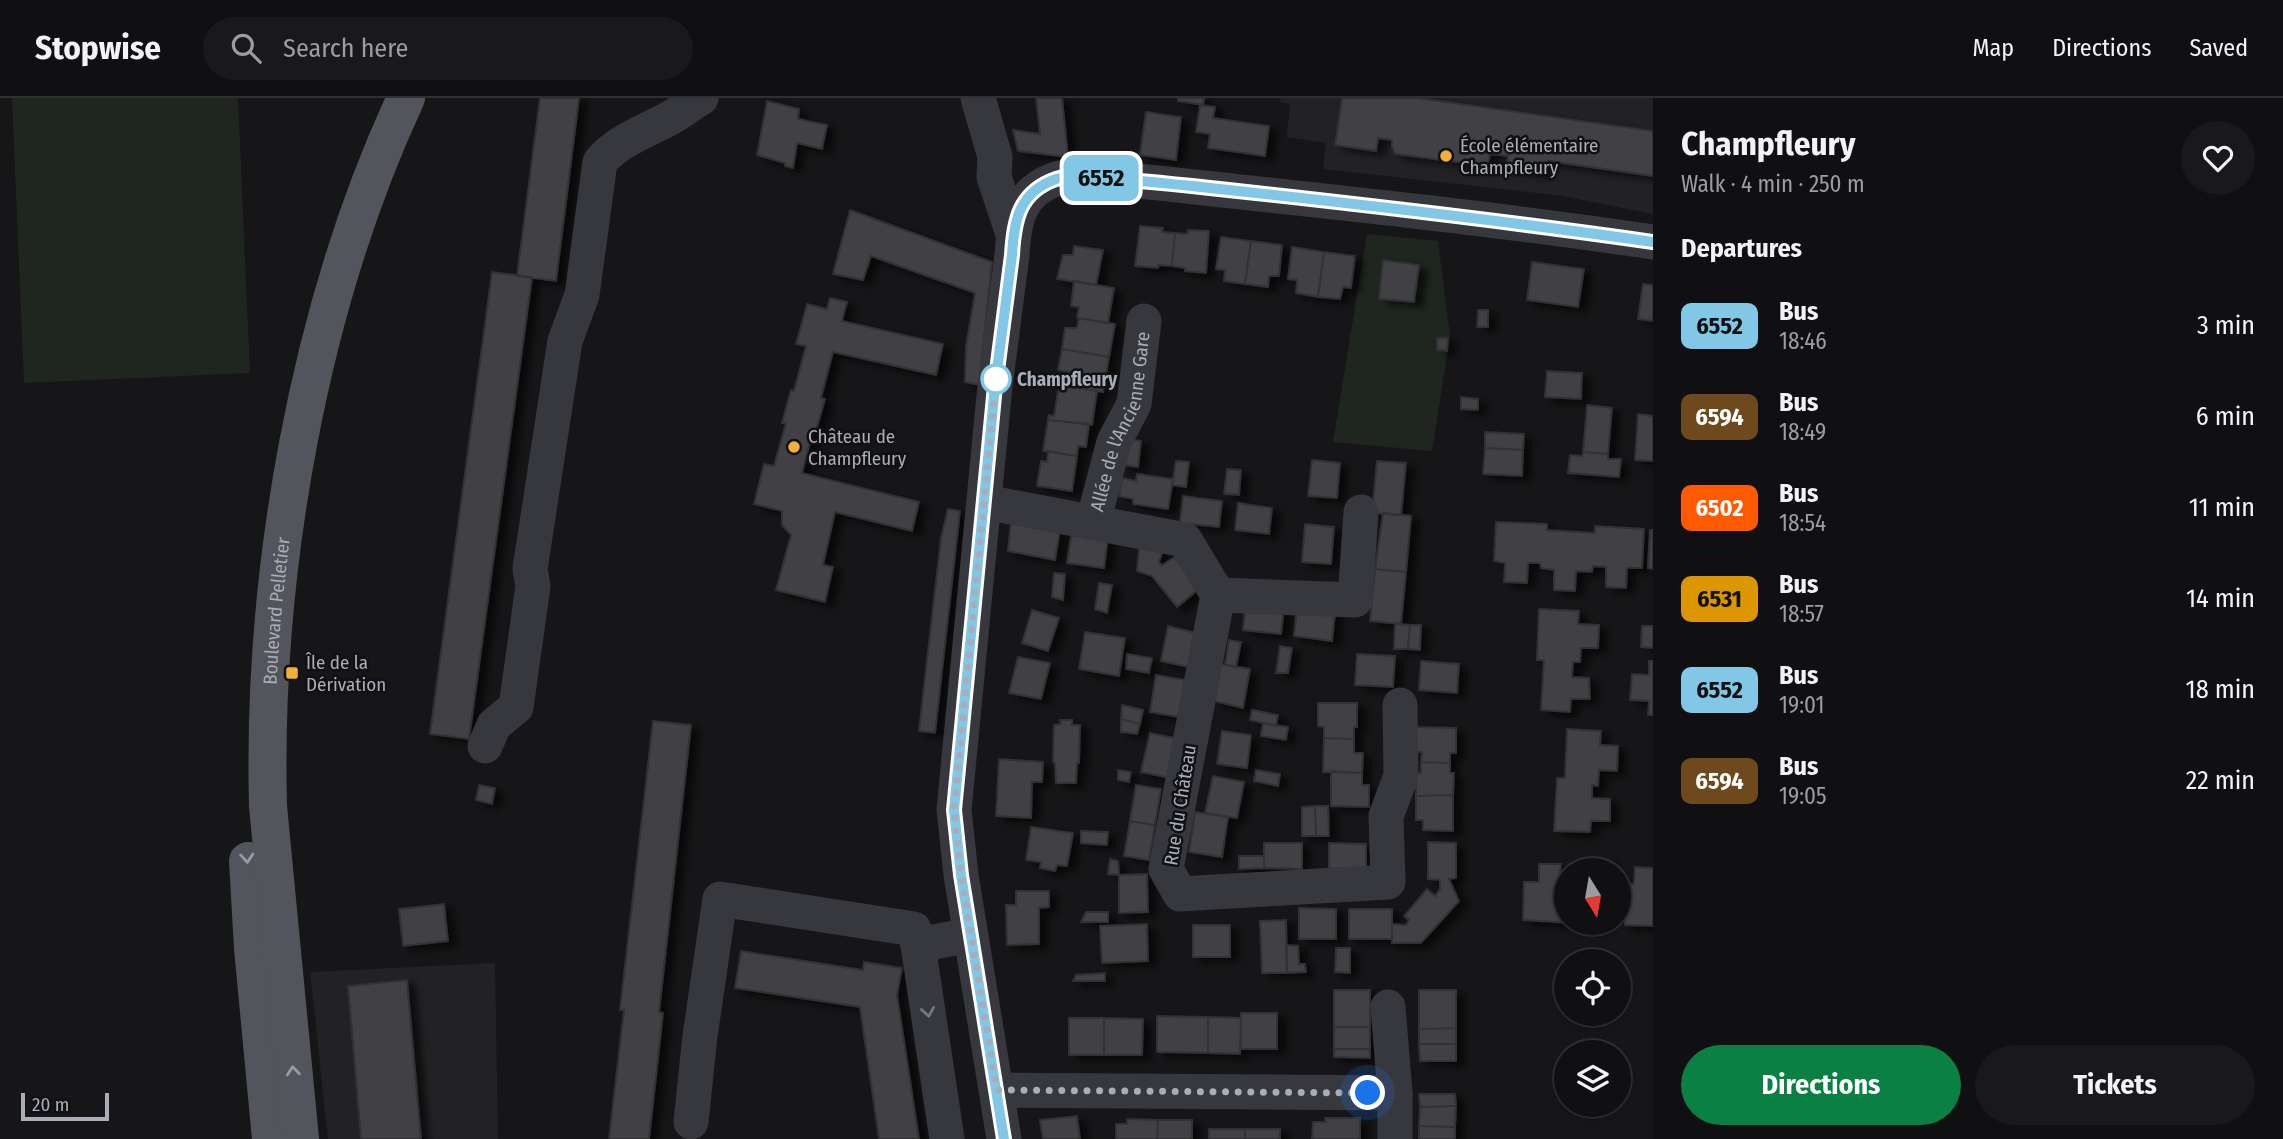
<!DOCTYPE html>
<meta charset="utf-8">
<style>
body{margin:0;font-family:"Fira Sans Condensed",sans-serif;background:#19191b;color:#f1f3f6;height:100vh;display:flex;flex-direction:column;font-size:26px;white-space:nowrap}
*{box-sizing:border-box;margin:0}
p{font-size:23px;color:#9c9d9f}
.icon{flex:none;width:38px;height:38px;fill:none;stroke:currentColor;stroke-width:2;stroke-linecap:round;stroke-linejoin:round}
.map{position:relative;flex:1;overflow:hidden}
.sheet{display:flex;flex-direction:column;background:#101012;width:630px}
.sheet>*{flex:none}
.badge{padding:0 14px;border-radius:10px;font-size:24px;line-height:46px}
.needle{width:46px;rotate:169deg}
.fabs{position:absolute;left:1554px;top:760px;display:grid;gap:14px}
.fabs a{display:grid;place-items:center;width:77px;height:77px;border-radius:50%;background:#101012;box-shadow:0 2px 5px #0004,0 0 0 2px #303032;font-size:35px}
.scale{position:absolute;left:21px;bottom:18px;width:88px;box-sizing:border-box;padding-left:7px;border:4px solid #a8adb8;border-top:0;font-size:19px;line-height:24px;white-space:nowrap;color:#a8adb8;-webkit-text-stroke:5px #111113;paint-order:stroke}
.you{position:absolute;width:35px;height:35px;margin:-18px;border:5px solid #fff;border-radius:50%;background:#1a73e8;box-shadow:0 0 0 10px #1a73e833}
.map>.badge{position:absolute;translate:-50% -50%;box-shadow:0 0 0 4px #fff}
h2{padding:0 28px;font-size:26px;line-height:63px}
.round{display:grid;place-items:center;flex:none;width:74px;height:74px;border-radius:37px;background:#19191b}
.head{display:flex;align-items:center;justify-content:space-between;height:119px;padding:0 28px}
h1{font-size:33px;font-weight:700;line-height:52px}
.primary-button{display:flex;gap:14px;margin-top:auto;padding:14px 28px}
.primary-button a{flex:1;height:80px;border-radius:42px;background:#0b8043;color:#fff;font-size:28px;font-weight:700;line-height:80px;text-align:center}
.primary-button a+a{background:#19191b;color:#f1f3f6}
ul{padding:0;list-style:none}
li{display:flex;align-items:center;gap:21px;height:91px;padding:0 28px}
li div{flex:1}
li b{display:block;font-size:26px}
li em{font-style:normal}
li .badge{min-width:77px;font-weight:700;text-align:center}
header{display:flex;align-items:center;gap:42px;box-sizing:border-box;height:98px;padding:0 35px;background:#101012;border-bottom:2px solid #303032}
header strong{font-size:33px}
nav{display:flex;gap:38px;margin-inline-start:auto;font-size:24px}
.search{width:490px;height:63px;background:#19191b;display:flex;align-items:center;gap:18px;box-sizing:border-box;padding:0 24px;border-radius:38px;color:#9c9d9f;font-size:26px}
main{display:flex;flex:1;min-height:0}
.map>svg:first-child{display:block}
.built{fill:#222225}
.green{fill:#1e261f}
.building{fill:#404145;stroke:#303034;stroke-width:2;filter:url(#shadow)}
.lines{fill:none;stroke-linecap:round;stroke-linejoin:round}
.minor{stroke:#37383d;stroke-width:35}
.major{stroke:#53555c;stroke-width:38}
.oneway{stroke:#979ba6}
.oneway2{stroke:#757881}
.line-casing{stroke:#fff;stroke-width:16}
.line{stroke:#82c8e6;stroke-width:10}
.walk{stroke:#a8adb8;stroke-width:7;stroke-dasharray:0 12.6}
.poi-dot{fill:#f2b134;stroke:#111113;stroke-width:2.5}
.stop-dot{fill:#fff;stroke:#82c8e6;stroke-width:3.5}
.labels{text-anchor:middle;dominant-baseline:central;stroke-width:5;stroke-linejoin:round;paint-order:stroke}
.poi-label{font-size:19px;fill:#a8adb8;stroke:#111113;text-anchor:start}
.stop-label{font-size:19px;font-weight:bold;fill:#a8adb8;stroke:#111113;text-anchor:start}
.street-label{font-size:19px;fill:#a8adb8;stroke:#111113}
</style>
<header>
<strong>Stopwise</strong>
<div class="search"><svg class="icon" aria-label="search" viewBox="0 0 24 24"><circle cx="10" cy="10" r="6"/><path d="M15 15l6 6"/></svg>Search here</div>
<nav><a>Map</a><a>Directions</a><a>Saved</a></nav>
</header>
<main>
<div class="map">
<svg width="1653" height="1041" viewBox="0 0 1653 1041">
<defs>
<filter id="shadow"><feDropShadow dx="8" dy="4.5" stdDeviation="3.5" flood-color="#0009"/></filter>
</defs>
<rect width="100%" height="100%" fill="#161618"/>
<path class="built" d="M1280,0H1653V116L1563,98L1323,71L1326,45L1287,39L1290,6L1279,4Z
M495,865L498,1041H328L310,874Z"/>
<path class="green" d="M12,0H238L250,275L24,285Z
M1367,136L1438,143L1450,238L1432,353L1333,344Z"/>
<path class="building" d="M540,0H579L556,183L517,178Z
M1036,0H1062L1068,59L1018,53L1013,32L1040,36Z
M1178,0H1204L1203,7L1178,3Z
M1342,0H1418L1653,33V78L1548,63L1546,76L1506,70L1508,58L1490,56L1488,68L1395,56L1392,49V42L1378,40L1376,53L1335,47Z
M767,3L799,11L798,21L827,27L822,51L797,45L793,70L785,68V65L757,57Z
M1200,7L1215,9L1213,20L1269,28L1265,58L1208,50L1210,36L1196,34Z
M1146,14L1181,19L1176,62L1140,57Z
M850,112L992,164L979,287L965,284L966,248L975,195L871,158L863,182L833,176Z
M1140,128L1163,130L1162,134L1175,135L1172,168L1159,167L1158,170L1135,168Z
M1188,132L1209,133L1206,175L1185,173V170L1172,168L1175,135L1187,136Z
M1221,139L1251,143L1245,186L1224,183L1225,172L1216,171Z
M1251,143L1282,147L1279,178H1269L1268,189L1245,186Z
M1074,148L1103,152L1096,187L1057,181L1063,157H1073Z
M1292,149L1324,154L1318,199L1296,195L1297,182L1288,181Z
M1324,154L1355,158L1351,190L1343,189L1340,201L1318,199Z
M1383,162L1419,167L1414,204L1379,201Z
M1532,164L1584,171L1578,209L1527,202Z
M492,174L532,179L469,641L430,636Z
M1074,183L1114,190L1108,225L1077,220L1079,209L1071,208Z
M1643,186L1653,187V223L1638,221Z
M830,200L847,204L842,223L943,246L936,277L833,254L821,300L825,301L816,333H813L802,375L919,404L912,433L835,414L823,467L833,469L825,504L776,492L791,437L782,427V413L754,406L764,366L774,368L786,325H782L791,292L794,293L806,248L796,246L807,206L827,211Z
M1478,212H1488V229H1477Z
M1079,220L1115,226L1109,259L1062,251L1065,230H1077Z
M1437,240H1448L1447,253L1437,252Z
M1062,251L1109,259L1103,294L1067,288L1069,274L1058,272Z
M1547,273L1582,275L1581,301L1545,299Z
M1067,288L1097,293L1092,327L1048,322L1049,317L1054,318L1058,293L1066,294Z
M1461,299L1478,301V312L1461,311Z
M1587,307L1612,310L1608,356L1583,354Z
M1638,316L1653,318V363L1635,362Z
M1048,322L1089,326L1086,349L1078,348L1077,358L1043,353Z
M1485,334L1524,336L1523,352L1485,350Z
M1127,341L1141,343L1138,369L1123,367Z
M1485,350L1523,352L1522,378L1483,376Z
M1048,353L1077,358L1072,393L1037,388L1041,363L1047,364Z
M1583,354L1608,356V361H1621L1619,379L1568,375L1570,357L1582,358Z
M1312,362L1340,365L1337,400L1308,398Z
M1176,363L1189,364L1186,389L1172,387Z
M1377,363L1406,365L1401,417L1372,415Z
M1227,371L1241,372L1239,397L1224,396Z
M1137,376L1173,381L1168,411L1133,406V401L1119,398L1122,380L1136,383Z
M1183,398L1222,403L1219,429L1180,425Z
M1238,405L1272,410L1269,436L1235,432Z
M948,411L960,413L935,635L919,633L941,440Z
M1383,415L1411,418L1406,474L1375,471Z
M1011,423L1060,431L1055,462L1008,453Z
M1496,424L1547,426V432L1595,435V428L1644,431L1642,470H1627L1626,490L1606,489V469L1593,468L1592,474L1576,473L1575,493L1554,492V472L1541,470L1540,465H1528L1527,485L1504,484L1505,465L1494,463Z
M1305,426L1334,429L1331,466L1302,464Z
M1650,432H1653V471L1648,470Z
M1072,433L1108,438L1104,470L1067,465Z
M1139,450L1163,452L1159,464L1162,467L1175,459L1200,490L1177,509L1152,478L1137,473Z
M1375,471L1406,474L1401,526L1370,523Z
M1054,475L1065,476L1063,502L1052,499Z
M1099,485L1112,487L1107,515L1095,511Z
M1246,504L1284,508L1281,536L1243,532Z
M1297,510L1335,515L1332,543L1294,538Z
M1539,511L1579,513L1578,526L1599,527L1598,550H1581L1580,564H1573L1572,579L1589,580L1590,601H1571L1570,614L1541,612L1544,562H1537Z
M1032,512L1059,520L1048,553L1022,545Z
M1395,526L1410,527L1408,551H1394Z
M1410,527H1421L1420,552L1408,551Z
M1168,528L1196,535L1189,569L1161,563Z
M1642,528H1653V550L1641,549Z
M1085,534L1125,540L1119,578L1079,571Z
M1229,542L1241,544L1236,569L1225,567Z
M1280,548L1292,550L1288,575H1276Z
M1127,556L1152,560L1149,575L1126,571Z
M1357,556L1395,558L1393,589L1355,587Z
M1018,559L1050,565L1041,601L1009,595Z
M1421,563L1459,566L1457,595L1419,592Z
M1649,563H1653V617H1648L1649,603L1630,602L1632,576L1649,577Z
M1221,566L1250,571L1243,610L1214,603Z
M1156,577L1185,582L1179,619L1150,614Z
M1318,605H1357V629H1354V641L1324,640V629L1318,628Z
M1122,607L1143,612L1140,626L1121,621Z
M1252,612L1278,617L1276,628L1250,622Z
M1121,621L1140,626L1137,636L1121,634Z
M1060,622H1072V627H1080L1079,665H1077L1076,685H1056L1055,665L1053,664L1054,627L1061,626Z
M653,623L691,627L659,914L663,915L649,1041H609L624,912H620Z
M1263,625L1288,629L1286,642L1261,638Z
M1416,629L1456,630V655H1450V665L1421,664L1422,654H1416Z
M1567,631L1601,633L1600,647L1618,648L1617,673L1599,672L1598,688L1592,687V700L1610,701V723H1591L1590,734L1554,733L1557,680H1565Z
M1222,633L1251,637L1247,670L1217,666Z
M1150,635L1179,641L1170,680L1141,674Z
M1324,640L1354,641V655H1363L1362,675L1323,674Z
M999,661L1043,664L1042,684H1032L1031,720L996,718Z
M1421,664L1450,665V675H1454L1453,697L1416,698V676L1421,675Z
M1118,672L1131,674L1129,684L1118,682Z
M1256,672L1280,676L1278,688L1254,683Z
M1331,673L1362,675V687H1369V709L1331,708Z
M1213,678L1244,684L1237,720L1205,715Z
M479,687L495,690L492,706L476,702Z
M1136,687L1161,691L1155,727L1130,723Z
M1453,697V733L1423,732V722H1416V698Z
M1315,708H1328L1329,738H1316Z
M1315,708L1316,738H1302V709Z
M1195,714L1228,719L1222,759L1189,754Z
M1130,723L1155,727L1149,762L1124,758Z
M1031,729L1073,735L1067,768L1057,767L1055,773L1040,770L1041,764L1026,762Z
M1081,733L1108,734L1107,747L1081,745Z
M1428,744L1456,745V780L1449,781L1459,803L1421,845H1392V826L1406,827L1409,822L1404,818L1427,791L1435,798L1440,791V782L1428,781Z
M1264,745H1302V771L1264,770Z
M1329,745L1366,746V770H1329Z
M1239,758H1264V770L1239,771Z
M1110,761L1118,763L1119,777L1108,776Z
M1587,761L1609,762L1608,772H1586Z
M1539,766H1561L1559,784H1566V824L1573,825L1523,822L1524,784H1539Z
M1635,769L1653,770V828L1625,827V821H1619V779L1621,780L1620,786H1634Z
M1147,776L1148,814L1119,815V777Z
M1016,793H1049V809L1039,810V846L1007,847L1006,807H1016Z
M444,806L448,843L403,848L399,811Z
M1299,810L1336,811V841H1299Z
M1349,811H1392V841H1349Z
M1086,814H1108V824H1081Z
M1286,822L1287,875H1262L1260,823Z
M1147,826L1148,863L1102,865L1100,828Z
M1193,827H1230V859H1193Z
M1286,847L1298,848L1299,866H1305L1306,874L1287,875Z
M1336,850H1350V875L1335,874Z
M741,853L863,872L864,864L902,870L897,897L919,1041H879L860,909L735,890Z
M1105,875V883H1073L1076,877Z
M407,882L421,1041H361L348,888Z
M1334,892H1370V929H1334Z
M1419,892H1456V930L1419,931Z
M1241,915H1277V951H1241Z
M1157,918L1208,919V955L1157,954Z
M1208,919L1241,920L1240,956L1208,955Z
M1069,920H1104V957H1069Z
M1104,920L1143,921L1142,957H1104Z
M1334,929H1370V951H1334Z
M1456,930V946H1419V931Z
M1419,946H1456V963H1420Z
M1334,951H1370V960L1334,959Z
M1419,996H1455L1456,1008L1420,1009Z
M1456,1008L1455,1029L1419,1028L1420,1009Z
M1077,1018L1080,1041H1043L1040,1022Z
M1325,1020H1360V1041H1312L1313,1024H1326Z
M1127,1021L1158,1022L1157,1041H1116V1026H1127Z
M1158,1022H1192V1041H1157Z
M1419,1028L1455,1029V1041H1419Z
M1209,1031H1245V1041H1209Z
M1245,1031H1280V1041H1245Z"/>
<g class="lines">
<g class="minor">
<path d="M978,0L995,59L994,79L1013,136"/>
<path d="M985,404L1185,442L1218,497L1166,771L1180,796L1388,784L1386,718L1401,678L1400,607"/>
<path id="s1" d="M1093,424L1114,344L1134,306L1144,223"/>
<path d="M1218,497L1355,502L1361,414"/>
<path d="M485,648L494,627L516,609L533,488L530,471L565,243L582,197L600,64C618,42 647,33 672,19C682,13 691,6 701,0"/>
<path d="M918,847L947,1041"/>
<path d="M1388,909L1395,995"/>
<path d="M997,992L1395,995V1041"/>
<path d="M691,1024L700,938L720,801L914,831L918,847L970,837"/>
<path d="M1004,1041L961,777L954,712L995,288L1012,157C1014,122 1019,94 1056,81C1070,77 1085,79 1099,80C1134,82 1169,86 1204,90C1354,106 1504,122 1653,144"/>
</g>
<g class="major">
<path d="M248,763L253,850L271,1041"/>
<path id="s2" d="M300,1041L268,708C262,477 308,210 406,0"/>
</g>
</g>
<defs><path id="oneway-chevron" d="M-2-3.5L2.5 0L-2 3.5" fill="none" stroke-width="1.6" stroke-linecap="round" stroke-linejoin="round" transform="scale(1.75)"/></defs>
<g class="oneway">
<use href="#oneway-chevron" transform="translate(247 760) rotate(86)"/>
<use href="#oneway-chevron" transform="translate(293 973) rotate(-96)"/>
</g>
<use class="oneway2" href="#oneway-chevron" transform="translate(928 914) rotate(81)"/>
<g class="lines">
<g class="line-casing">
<path id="line" d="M1004,1041L961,777L954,712L995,288L1012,157C1014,122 1019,94 1056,81C1070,77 1085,79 1099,80C1136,82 1173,86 1210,90C1358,106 1506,123 1653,144"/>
</g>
<use href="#line" class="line"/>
<path class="walk" d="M996,281L954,712L961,777L997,992L1368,995"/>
</g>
<g class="poi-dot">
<circle cx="1446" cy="58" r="7"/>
<circle cx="794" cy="349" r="7"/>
<rect x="285" y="568" width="14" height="14" rx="3.5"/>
</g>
<circle class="stop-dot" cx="996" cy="281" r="14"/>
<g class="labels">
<g class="poi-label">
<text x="1460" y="47">École élémentaire<tspan x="1460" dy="22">Champfleury</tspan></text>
<text x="808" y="338">Château de<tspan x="808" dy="22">Champfleury</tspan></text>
<text x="306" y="564">Île de la<tspan x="306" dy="22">Dérivation</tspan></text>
</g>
<g class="stop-label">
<text x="1017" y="281">Champfleury</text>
</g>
<g class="street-label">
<text stroke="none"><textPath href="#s1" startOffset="105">Allée de l'Ancienne Gare</textPath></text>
<text stroke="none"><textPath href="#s2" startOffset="530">Boulevard Pelletier</textPath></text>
<text transform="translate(1180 707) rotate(-81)">Rue du Château</text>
</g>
</g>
</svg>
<div class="fabs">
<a><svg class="needle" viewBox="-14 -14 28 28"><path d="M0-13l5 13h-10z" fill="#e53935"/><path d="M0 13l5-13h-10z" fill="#9c9d9f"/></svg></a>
<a><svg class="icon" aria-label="locate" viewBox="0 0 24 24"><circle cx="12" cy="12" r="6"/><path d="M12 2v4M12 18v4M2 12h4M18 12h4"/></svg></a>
<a><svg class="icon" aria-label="layers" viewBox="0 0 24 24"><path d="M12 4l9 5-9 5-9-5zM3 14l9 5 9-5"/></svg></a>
</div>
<div class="scale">20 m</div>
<div class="you" style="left:1368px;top:995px"></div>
<b class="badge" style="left:1101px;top:80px;background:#82c8e6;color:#111">6552</b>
</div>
<section class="sheet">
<div class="head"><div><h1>Champfleury</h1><p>Walk · 4 min · 250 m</p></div><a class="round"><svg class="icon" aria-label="heart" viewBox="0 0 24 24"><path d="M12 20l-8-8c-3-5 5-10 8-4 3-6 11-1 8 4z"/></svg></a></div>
<h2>Departures</h2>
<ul>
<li><span class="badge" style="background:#82c8e6;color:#111">6552</span><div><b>Bus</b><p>18:46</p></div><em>3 min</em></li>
<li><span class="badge" style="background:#6e491e;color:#fff">6594</span><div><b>Bus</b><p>18:49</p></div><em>6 min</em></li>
<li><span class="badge" style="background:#ff5a00;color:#fff">6502</span><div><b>Bus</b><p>18:54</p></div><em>11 min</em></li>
<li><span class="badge" style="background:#dc9600;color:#111">6531</span><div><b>Bus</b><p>18:57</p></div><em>14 min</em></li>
<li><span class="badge" style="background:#82c8e6;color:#111">6552</span><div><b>Bus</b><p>19:01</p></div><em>18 min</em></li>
<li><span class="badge" style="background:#6e491e;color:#fff">6594</span><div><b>Bus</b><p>19:05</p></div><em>22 min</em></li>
</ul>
<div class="primary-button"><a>Directions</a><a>Tickets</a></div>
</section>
</main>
